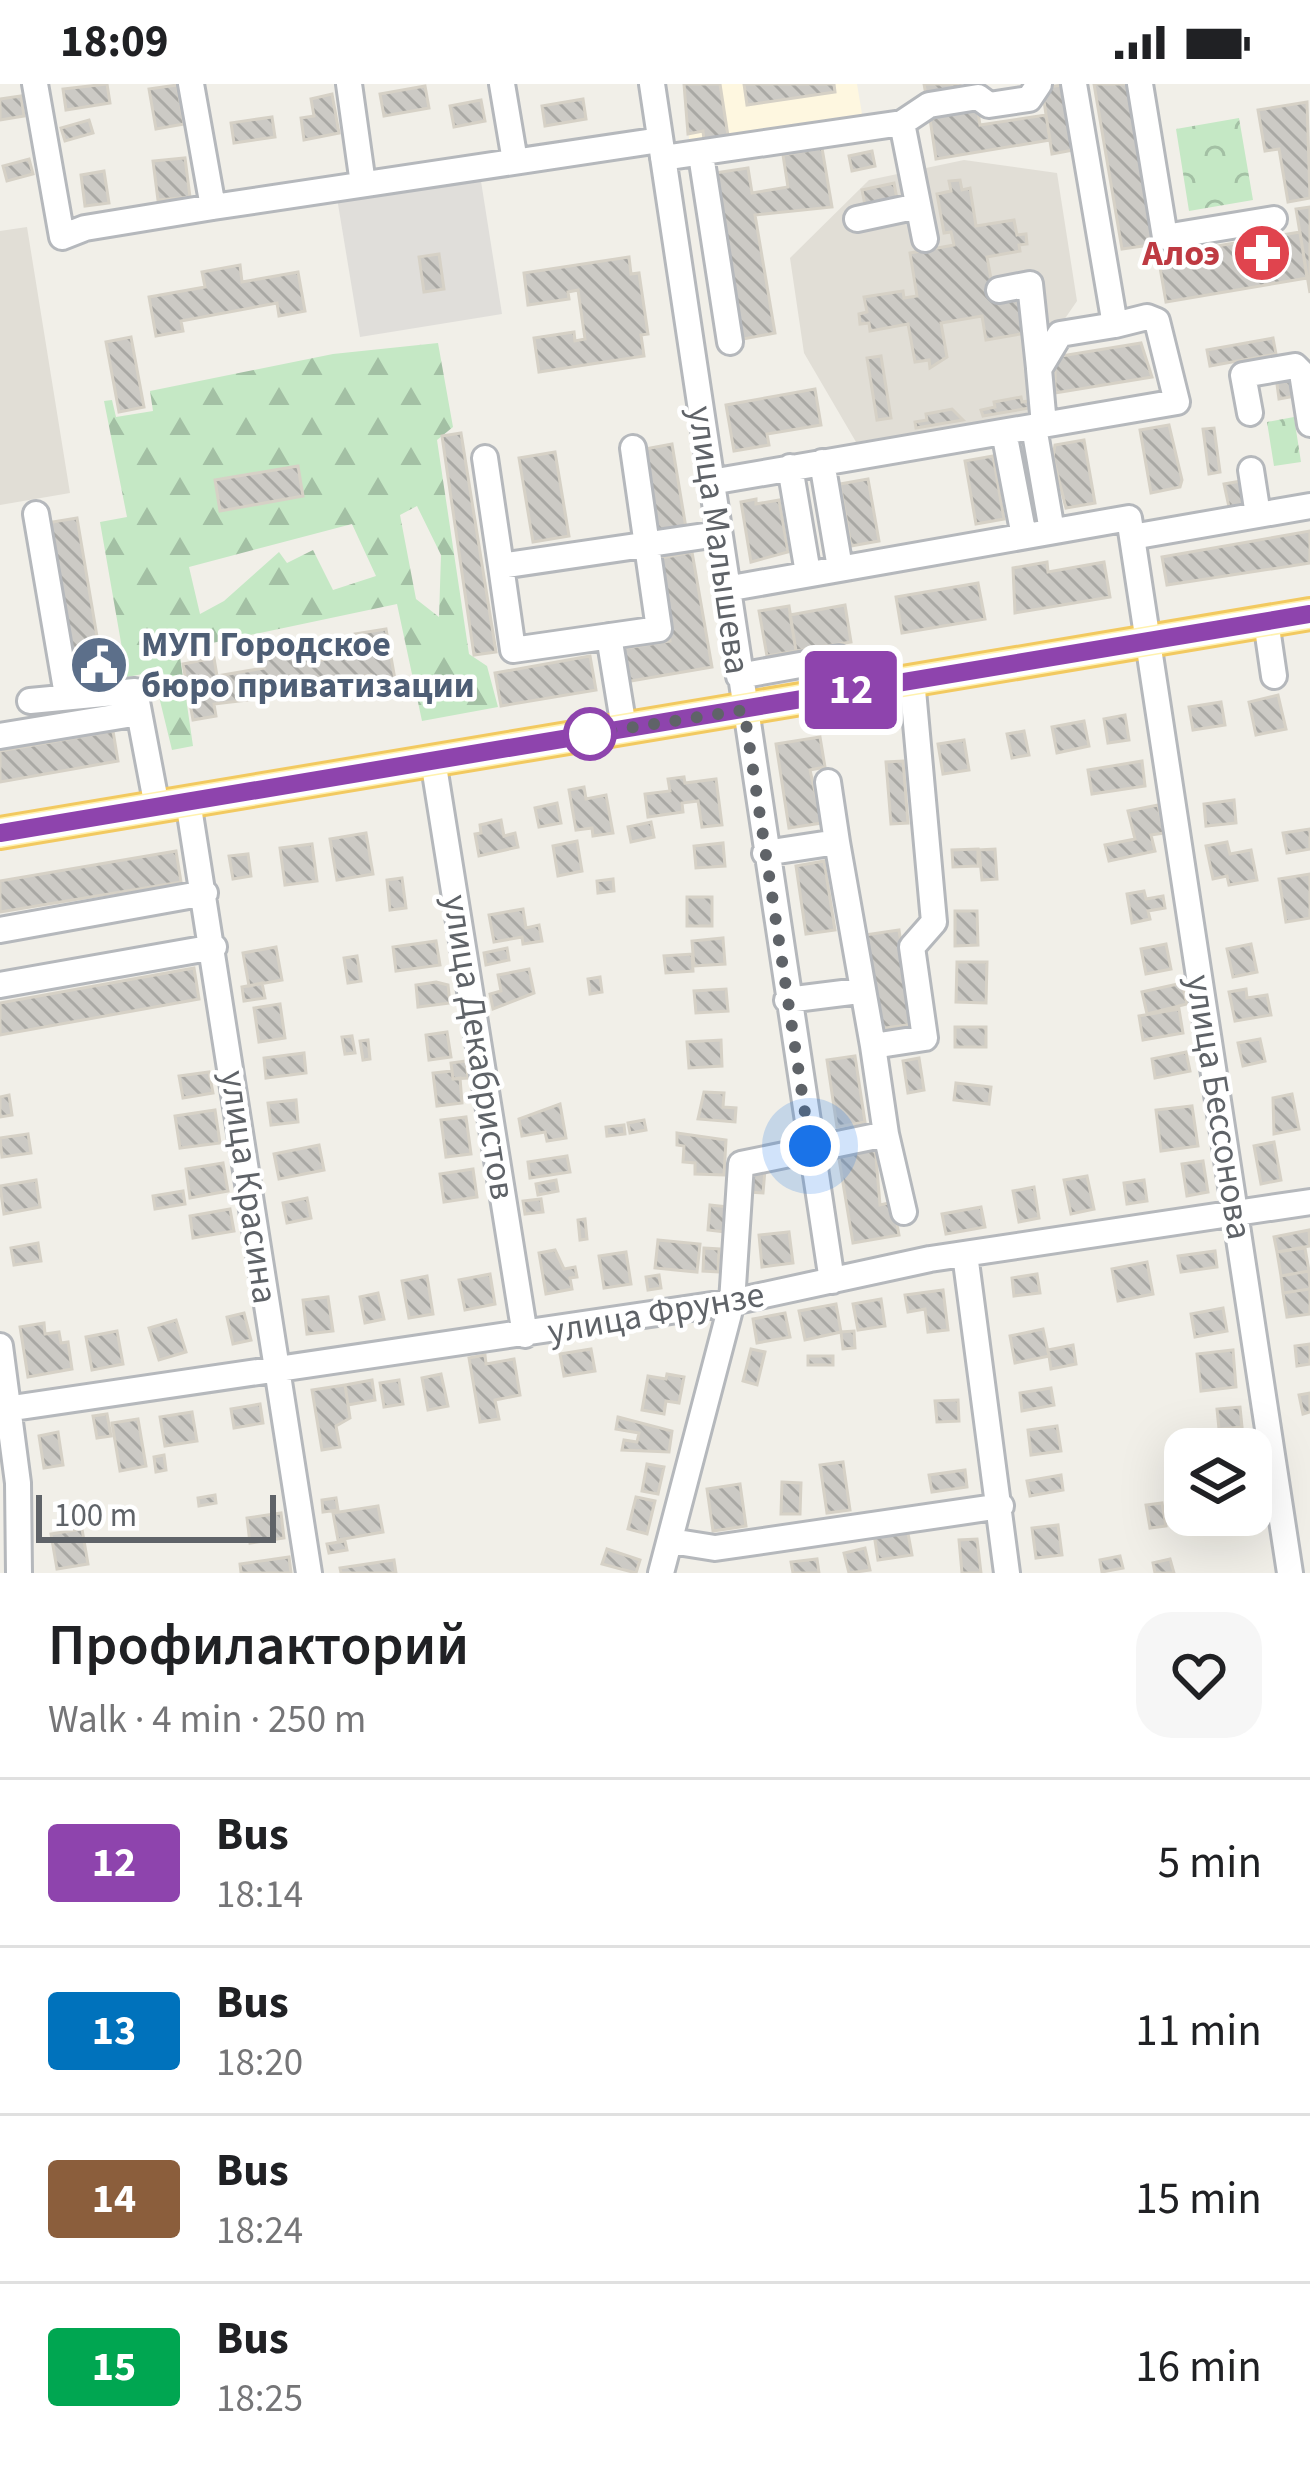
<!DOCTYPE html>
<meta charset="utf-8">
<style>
body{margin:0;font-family:"Source Sans 3",sans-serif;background:#f6f6f6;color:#202124;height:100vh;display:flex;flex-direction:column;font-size:45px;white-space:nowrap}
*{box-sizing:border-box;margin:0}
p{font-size:39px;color:#757577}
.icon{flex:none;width:66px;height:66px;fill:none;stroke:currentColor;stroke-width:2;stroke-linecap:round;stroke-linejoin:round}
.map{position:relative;height:1489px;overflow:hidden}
.drawer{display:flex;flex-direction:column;background:#fff;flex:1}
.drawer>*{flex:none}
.badge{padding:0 24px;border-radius:9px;font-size:42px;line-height:78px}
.tools{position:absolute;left:1164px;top:1344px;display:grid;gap:24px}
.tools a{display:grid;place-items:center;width:108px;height:108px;border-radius:24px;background:#fff;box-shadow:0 12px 48px #0002;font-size:60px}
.scale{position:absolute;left:36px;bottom:30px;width:240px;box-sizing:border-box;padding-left:12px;border:6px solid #5f6368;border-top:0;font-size:33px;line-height:42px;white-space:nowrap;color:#5f6368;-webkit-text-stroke:9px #fff;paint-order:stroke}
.you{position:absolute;width:60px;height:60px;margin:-30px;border:9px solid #fff;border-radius:50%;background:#1a73e8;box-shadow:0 0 0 18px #1a73e833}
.map>.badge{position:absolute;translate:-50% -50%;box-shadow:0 0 0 6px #fff}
.round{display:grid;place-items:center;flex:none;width:126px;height:126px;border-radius:36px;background:#f6f6f6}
.overview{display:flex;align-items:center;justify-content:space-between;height:204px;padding:0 48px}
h1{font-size:57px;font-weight:600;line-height:90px}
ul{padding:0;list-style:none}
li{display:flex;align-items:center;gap:36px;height:168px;padding:0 48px;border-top:3px solid #e0e0e0}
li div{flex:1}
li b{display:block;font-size:45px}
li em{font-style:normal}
li .badge{min-width:132px;font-weight:700;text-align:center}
.status{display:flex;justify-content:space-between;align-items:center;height:84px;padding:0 60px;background:#fff;direction:ltr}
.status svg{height:33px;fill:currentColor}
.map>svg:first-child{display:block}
.commercial{fill:#fef7e0}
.industrial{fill:#e0deda}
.education{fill:#e1ded6}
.forest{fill:url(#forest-firs);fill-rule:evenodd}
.park{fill:url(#park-crowns)}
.building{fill:url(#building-back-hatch);stroke:#d6d1c6;stroke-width:3}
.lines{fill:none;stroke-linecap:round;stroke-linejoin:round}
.minor-casing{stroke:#b5b8bc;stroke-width:30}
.major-casing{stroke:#f2c960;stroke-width:36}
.minor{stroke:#fff;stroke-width:24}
.major{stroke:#fff2af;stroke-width:30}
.line-casing{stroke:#fff;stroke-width:27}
.line{stroke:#8e44ad;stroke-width:18}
.walk{stroke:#5f6368;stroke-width:12;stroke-dasharray:0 21.6}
.stop-dot{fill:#fff;stroke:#8e44ad;stroke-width:6}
.labels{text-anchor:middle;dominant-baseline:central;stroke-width:9;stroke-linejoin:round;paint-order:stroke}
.health-label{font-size:36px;font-weight:bold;fill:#be3a42;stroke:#fff;text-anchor:end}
.street-label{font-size:36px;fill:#5f6368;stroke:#fff}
.service-label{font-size:36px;font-weight:bold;fill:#4e5e75;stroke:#fff;text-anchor:start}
</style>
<div class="status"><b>18:09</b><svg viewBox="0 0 49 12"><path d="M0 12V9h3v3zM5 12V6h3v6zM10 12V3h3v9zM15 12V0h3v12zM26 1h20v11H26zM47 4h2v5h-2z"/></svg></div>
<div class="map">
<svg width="1310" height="1489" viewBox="0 0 1310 1489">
<defs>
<pattern id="forest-firs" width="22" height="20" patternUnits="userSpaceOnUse" patternTransform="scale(3)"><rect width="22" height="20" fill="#c5e8c5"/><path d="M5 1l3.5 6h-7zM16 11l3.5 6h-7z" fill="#a3c0a4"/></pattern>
<pattern id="park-crowns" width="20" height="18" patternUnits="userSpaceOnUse" patternTransform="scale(3)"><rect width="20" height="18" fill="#c5e8c5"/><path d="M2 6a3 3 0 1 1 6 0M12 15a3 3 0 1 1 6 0" fill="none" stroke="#a3c0a4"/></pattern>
<pattern id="building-back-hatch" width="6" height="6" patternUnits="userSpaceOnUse" patternTransform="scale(3)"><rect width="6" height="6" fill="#cccac5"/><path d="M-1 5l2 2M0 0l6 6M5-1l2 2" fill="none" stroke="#a9a8a4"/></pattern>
</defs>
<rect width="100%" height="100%" fill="#f1efe8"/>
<path class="commercial" d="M684,0H857L863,36L690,65Z"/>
<path class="industrial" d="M480,91L502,230L360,253L337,114Z"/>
<path class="education" d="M964,76L1057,89L1077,217L1031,284L1039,331L856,358L804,269L790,174L869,96Z
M27,143L70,409L0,421V147Z"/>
<path class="forest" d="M438,259L453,343L437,356L469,570L487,582L498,623L422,637L397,520L179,566L193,662L172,666L153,588L127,593L100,438L127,433L104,317L112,316L116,333L153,327L150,307L333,270ZM297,382L303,412L220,426L216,396ZM417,422L441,471L439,533L416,515L400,431ZM352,440L376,492L333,506L313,466L287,479L279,468L224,517L200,530L189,483Z"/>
<path class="park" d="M1239,34L1253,116L1189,127L1176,45Z
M1294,333L1301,378L1274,382L1267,338Z"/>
<path class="building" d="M107,0L110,19L66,26L63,5Z
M684,0H720L728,52L704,56L703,47L688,50Z
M744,0H834L835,8L747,21Z
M924,0H960L961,6L926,11Z
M1094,0H1130L1157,160L1122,165Z
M177,1L184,40L156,45L149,5Z
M1062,1L1073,66L1052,70L1042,4Z
M425,2L429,24L384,32L380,10Z
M332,10L339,49L304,56L301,34L314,32L311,15Z
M21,12L24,32L0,36V15Z
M583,15L586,35L545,42L542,22Z
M481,16L485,37L454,43L450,22Z
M1307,18L1310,114L1288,118L1279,65L1265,67L1258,26Z
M977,22L980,41L1046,31L1050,56L936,75L930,35Z
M272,33L275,53L234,59L231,39Z
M89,36L93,49L65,57L61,44Z
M822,64L832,123L755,131L775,249L743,255L715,89L748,84L752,109L788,103L783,71Z
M872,67L875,82L852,87L849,72Z
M185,74L190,113L158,116L153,77Z
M29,75L33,90L7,97L3,82Z
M104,87L109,119L85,122L81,91Z
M960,96L962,106L970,104L976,142L1014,136L1017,151L1026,150L1027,160L1019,161L1020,167L987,173L994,211L1018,207L1026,249L986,256L982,232L941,239L947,273L930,284L929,276L915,278L908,240L870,247L869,239L860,240L859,230L867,228L864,213L903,207L904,214L917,212L910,169L954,161L951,148L944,149L937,110L951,107L949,97Z
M894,99L898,120L866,126L862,106Z
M1310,123V209L1296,125Z
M1300,148L1307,194L1166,218L1158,172Z
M439,170L444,205L424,208L419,173Z
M629,173L631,190L639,189L648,250L641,251L644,272L539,288L534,254L574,248L575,257L585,255L578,206L568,208L569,215L528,221L524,189Z
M240,181L242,198L298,188L305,227L279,232L277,219L181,237L183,247L156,252L149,213L205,203L202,188Z
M131,253L144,323L119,328L106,258Z
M1273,254L1276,270L1210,282L1207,266Z
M1141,259L1152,293L1055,309V273Z
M881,272L891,334L877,336L867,274Z
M1292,290L1295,312L1279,315L1276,293Z
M815,305L821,341L767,350L769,361L734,367L726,321Z
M1021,313L1022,318L1034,316L1035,323L983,332L981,326L995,323L994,318Z
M952,325L963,336L916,344L915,338L927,336L926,330Z
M1169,341L1182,396L1180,403L1151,409L1140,346Z
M1214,344L1220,388L1209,390L1203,345Z
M461,349L496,568L474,571L442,352Z
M1084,356L1095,419L1066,424L1053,373L1055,361Z
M672,360L686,444L655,450L640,366Z
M555,368L569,452L533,458L519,374Z
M1033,370L1043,423L1026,426L1015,374Z
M993,372L1004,435L976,440L965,377Z
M298,382L303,412L220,427L215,396Z
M868,395L879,457L851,462L840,400Z
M1241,397L1245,419L1229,423L1224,400Z
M756,415V420L779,416L788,468L751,478L741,418Z
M77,434L104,594L74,599L47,439Z
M1310,447V479L1167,501L1162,473Z
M692,468L712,583L625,598L620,565L670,557L656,475Z
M1047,478L1048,488L1104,478L1110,513L1015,529L1013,484Z
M978,499L985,535L902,549L896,513Z
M845,521L851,558L796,567L790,531Z
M789,522L796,567L767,572L759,527Z
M386,545L396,601L373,605L371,591L315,601L316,608L214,620L216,632L193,636L183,580L214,574L217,592L264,584L261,568L308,560L311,578L358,569L355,550Z
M590,572L596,606L501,622L495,589Z
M1278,611L1286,645L1256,651L1249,618Z
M1221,618L1225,641L1193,646L1189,623Z
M1125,631L1129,656L1108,659L1104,635Z
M1084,637L1089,662L1057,669L1052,643Z
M113,647L118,677L0,698V667Z
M1024,647L1029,671L1012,674L1007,650Z
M820,653L825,683L810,686L822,739L789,744L776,660Z
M964,656L969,686L943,690L938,660Z
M903,677L908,739L891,740L886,678Z
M1142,677L1145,702L1092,710L1088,686Z
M684,693L685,699L716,695L722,741L702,743L698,717L682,719L683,728L648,733L645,710L670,707L668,695Z
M584,703L586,715L606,711L613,749L593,752L592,744L576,746L569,706Z
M1234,716L1236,739L1206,742L1204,720Z
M557,719L561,739L539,743L535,724Z
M1158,721L1164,749L1151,751L1155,767L1109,777L1105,761L1135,755L1128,727Z
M501,736L504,752L515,749L518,763L479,772L475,750L481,749L480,741Z
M651,738L654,753L631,758L628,743Z
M1310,745V765L1287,769L1283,749Z
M366,749L373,790L337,796L330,755Z
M577,757L582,787L558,792L553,762Z
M1227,758L1230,770L1251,766L1257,796L1229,801L1227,792L1213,795L1206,762Z
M723,759L725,782L696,784L694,762Z
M312,760L317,797L285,801L280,764Z
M978,765V782L953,783L952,766Z
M995,765L997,795L982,796L979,766Z
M176,767L181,798L0,828V797Z
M248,770L251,792L233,795L229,772Z
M824,777L835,846L806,850L796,782Z
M1310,790V834L1286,838L1279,795Z
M402,794L406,824L390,826L387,796Z
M613,795L614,807L598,809L597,797Z
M1144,807L1146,815L1163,812L1165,824L1148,827L1150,835L1132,839L1127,810Z
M687,813H712V842H687Z
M523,825L526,844L539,841L542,857L523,860L522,853L494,858L489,831Z
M955,827H977L978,861L955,862Z
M899,846L913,940L879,945L865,851Z
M723,854L725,880L694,882L692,857Z
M436,857L440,881L396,887L393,863Z
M1166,860L1171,885L1146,890L1141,865Z
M1251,860L1257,888L1233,893L1227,865Z
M276,863L282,896L249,902L243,869Z
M507,864L509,876L486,881L484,869Z
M692,870L693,887L666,889L664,872Z
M357,872L361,897L348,899L344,874Z
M957,878H987L986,919L956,918Z
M194,884L199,915L0,951V919Z
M529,885L534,909L493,925L490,910L501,907L498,891Z
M600,893L602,908L590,910L588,895Z
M436,898L448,901L450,919L418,923L416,901Z
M262,899L265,914L244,917L242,903Z
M1182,899L1187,920L1147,930L1142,908Z
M726,905L728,927L696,929L694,907Z
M1246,905L1247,914L1267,911L1271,931L1235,937L1229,908Z
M280,920L285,954L259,958L254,924Z
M1179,925L1183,949L1143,956L1139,932Z
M955,943H986V963H955Z
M447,948L451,973L429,976L426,951Z
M352,952L355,969L345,970L342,953Z
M1260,955L1265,977L1243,982L1238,959Z
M368,956L370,975L363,976L360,957Z
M721,956L722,982L689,984L687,958Z
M1186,968L1190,987L1155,994L1152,975Z
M304,969L306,989L266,994L264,974Z
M855,972L865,1038L837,1043L827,976Z
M919,974L924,1006L908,1009L903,977Z
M466,977L468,994L453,995L451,979Z
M452,987L453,995L460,994L462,1019L437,1022L433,989Z
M209,988L213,1009L183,1014L179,992Z
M956,999L991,1003L989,1020L954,1016Z
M704,1008L724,1009L723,1023L736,1024L735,1038L698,1035Z
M1292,1010L1299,1045L1274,1050L1273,1014Z
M9,1011L12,1031L0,1033V1013Z
M296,1016L298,1038L271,1041L268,1019Z
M560,1020L566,1054L547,1057L545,1048L522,1052L519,1035Z
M1192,1022L1198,1062L1161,1067L1156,1026Z
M215,1026L220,1059L180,1064L175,1032Z
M466,1033L471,1070L446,1073L441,1036Z
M644,1036L646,1046L630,1049L628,1039Z
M624,1041L625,1050L607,1052L606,1043Z
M677,1049L726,1056L724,1091L695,1090V1079L683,1078L684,1062L677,1061Z
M28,1050L31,1069L2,1073L0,1054Z
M1274,1058L1281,1096L1261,1100L1254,1062Z
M319,1061L324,1086L279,1095L274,1070Z
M875,1062L880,1121L893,1118L899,1151L853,1159L838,1069Z
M567,1072L570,1088L530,1094L528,1078Z
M1203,1077L1208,1108L1187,1112L1182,1080Z
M223,1079L228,1107L190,1114L186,1085Z
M473,1085L477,1113L444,1118L440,1090Z
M751,1085L765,1086L763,1109L749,1108Z
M1087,1092L1094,1125L1071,1130L1064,1096Z
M36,1096L40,1123L4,1130L0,1102Z
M556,1096L558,1107L538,1111L536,1100Z
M1144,1096L1147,1117L1127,1120L1124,1099Z
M1034,1103L1039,1134L1019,1138L1013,1107Z
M183,1107L185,1120L155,1125L153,1112Z
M307,1114L311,1134L287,1139L283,1119Z
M541,1115L543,1128L525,1130L523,1117Z
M710,1121L729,1123L726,1148L708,1146Z
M981,1123L985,1143L946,1150L942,1130Z
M230,1125L234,1147L193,1154L190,1132Z
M585,1135L587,1155L580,1156L578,1136Z
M1309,1146L1310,1162L1277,1168L1274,1153Z
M789,1148L793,1179L762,1183L759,1151Z
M658,1156L700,1160L697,1188L655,1184Z
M38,1159L41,1177L14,1181L11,1164Z
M704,1164L719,1165L718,1188L703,1187Z
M1305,1164L1309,1187L1281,1192L1277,1168Z
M555,1166L564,1185L575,1183L577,1193L570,1194L572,1205L546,1210L539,1169Z
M1215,1167L1217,1183L1181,1188L1178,1172Z
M626,1168L631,1200L604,1204L599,1172Z
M1147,1178L1153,1210L1118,1217L1112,1185Z
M1309,1187L1310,1205L1283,1209L1281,1192Z
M490,1190L495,1220L465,1226L459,1196Z
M1037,1190L1040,1209L1014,1212L1012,1194Z
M659,1191L661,1204L648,1206L646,1193Z
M427,1192L433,1230L409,1234L402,1197Z
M1310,1205V1230L1287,1233L1283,1209Z
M943,1206L948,1246L928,1248L925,1225L908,1228L905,1211Z
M378,1209L384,1235L365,1239L360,1213Z
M328,1213L333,1247L307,1250L303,1216Z
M881,1215L885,1242L858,1246L853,1220Z
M836,1220L841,1248L805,1256L799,1227Z
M1223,1224L1227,1247L1195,1253L1191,1230Z
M244,1229L251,1256L233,1260L227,1233Z
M785,1229L790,1253L757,1259L753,1235Z
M176,1236L186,1268L159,1276L149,1244Z
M44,1239L45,1250L59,1248L61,1259L68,1258L72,1285L28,1293L20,1243Z
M1043,1245L1049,1272L1015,1279L1010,1252Z
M117,1247L123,1280L92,1286L86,1253Z
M854,1247L855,1264L843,1265L841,1248Z
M1310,1260V1280L1297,1282L1295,1262Z
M1073,1261L1076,1280L1051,1285L1048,1266Z
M591,1265L595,1287L564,1292L560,1270Z
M751,1265L765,1268L757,1301L743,1297Z
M1233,1266L1236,1303L1201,1307L1197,1270Z
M485,1271L486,1280L514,1275L520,1311L495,1316L499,1335L480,1338L469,1274Z
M808,1272H833V1281H808Z
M441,1290L448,1322L428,1326L422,1294Z
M667,1290L684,1293L679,1319L666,1317L664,1330L642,1326L648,1292L666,1295Z
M372,1296L375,1316L348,1321L345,1301Z
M399,1296L403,1320L384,1323L380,1299Z
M345,1301L350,1334L336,1342L340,1363L322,1366L312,1306Z
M1051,1304L1054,1321L1022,1327L1020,1309Z
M1310,1309V1328L1303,1330L1299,1311Z
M958,1316L959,1337L937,1338L935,1317Z
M260,1320L263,1339L234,1344L231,1325Z
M1240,1323L1242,1343L1219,1345L1217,1325Z
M192,1328L197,1357L165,1362L160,1333Z
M107,1330L111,1352L97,1354L93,1332Z
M618,1333L672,1347L669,1368L622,1366L624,1356L637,1358L639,1349L616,1345Z
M138,1335L146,1382L120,1387L112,1339Z
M1057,1342L1061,1367L1031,1371L1028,1346Z
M58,1348L63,1381L44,1384L39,1352Z
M1253,1359L1256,1389H1251V1365H1219Z
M164,1371L166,1386L156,1388L154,1373Z
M843,1378L850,1426L827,1429L820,1381Z
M647,1380L664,1383L658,1410L642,1407Z
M965,1386L967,1403L932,1408L929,1391Z
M1061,1391L1063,1406L1030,1412L1027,1397Z
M782,1398L801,1399L800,1430H781Z
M740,1400L746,1442L713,1447L707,1405Z
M215,1411L216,1419L199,1422L198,1414Z
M636,1413L655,1417L647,1450L628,1445Z
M336,1414L338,1426L323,1428L322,1416Z
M1162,1419L1166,1442L1150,1444L1146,1421Z
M378,1422L383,1448L338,1456L333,1429Z
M281,1429L284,1454L250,1459L247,1434Z
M1204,1431H1242L1244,1439L1206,1444Z
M1058,1441L1062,1471L1036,1474L1032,1444Z
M907,1444L912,1471L878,1476L874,1450Z
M82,1445L88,1480L57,1485L51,1450Z
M977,1455L981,1489H962L959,1456Z
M345,1457L347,1466L329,1469L327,1460Z
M865,1464L870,1486L849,1489L844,1469Z
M607,1465L640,1476L636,1489L602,1480Z
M1120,1472L1123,1484L1102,1488L1100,1476Z
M289,1473L291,1489H241L240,1480Z
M817,1475L819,1489H793L791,1478Z
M1170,1475L1174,1489H1155L1153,1479Z
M394,1476L396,1489H341L340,1484Z"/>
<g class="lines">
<g class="minor-casing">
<path id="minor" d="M35,0L62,153L85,144L213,123L660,56
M191,0L213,123
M349,0L363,100
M502,0L515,77
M652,0L832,1197
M1140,0L1165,153L1274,135
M902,39L929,21L978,13L989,21L1029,15L1039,0
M701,71L730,258
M663,74L902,39L925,155
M857,135L918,122
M999,206L1030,200L1039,284
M1250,329L1243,291L1295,282L1302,289L1310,340
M1044,341L1039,285L1060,250L1115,241
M1034,343L1052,447
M1004,348L1024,452
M485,374L501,482L718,450
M822,378L840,484
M790,383L808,489
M1251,386L1258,431
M711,398L1177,318L1157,237L1147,233L1115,241L1074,0
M36,430L67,611
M1132,453L1290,1489
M501,482L513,566L659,545L633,364
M726,505L1129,434L1132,453L1310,422
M1266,537L1274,592
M609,552L624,644
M739,592L839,574
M30,617L135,607L157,723
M0,652L139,629
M433,676L525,1251
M188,717L309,1489
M837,758L873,962
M765,769L837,758L828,698
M0,846L205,809
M0,901L214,863
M787,916L859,907
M886,1050L904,1128
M965,1170L1007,1489
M0,1262L18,1399L19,1489
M0,1326L732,1218L930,1175L1310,1118
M671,1457L715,1464L1001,1422
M661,1489L732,1218L741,1080L886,1050L873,962L925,954L912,863L934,838L912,595"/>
</g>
<g class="major-casing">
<path id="major" d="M0,749L1310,530"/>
</g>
<use href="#minor" class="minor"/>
<use href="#major" class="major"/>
</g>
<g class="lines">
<g class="line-casing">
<path id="line" d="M0,749L1310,530"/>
</g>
<use href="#line" class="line"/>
<path class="walk" d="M590,650L744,626L810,1062"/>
</g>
<defs>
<g id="pharmacy-disc" transform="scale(3)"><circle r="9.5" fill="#e0444e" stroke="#fff"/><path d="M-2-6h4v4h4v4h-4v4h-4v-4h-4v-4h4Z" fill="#fff"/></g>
<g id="civic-disc" transform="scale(3)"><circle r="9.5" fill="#5c6f8a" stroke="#fff"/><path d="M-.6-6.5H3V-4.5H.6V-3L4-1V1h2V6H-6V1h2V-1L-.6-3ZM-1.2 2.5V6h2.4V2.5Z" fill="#fff"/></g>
</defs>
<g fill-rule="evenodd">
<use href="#pharmacy-disc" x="1262" y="169"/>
<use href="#civic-disc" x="99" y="581"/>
</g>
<circle class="stop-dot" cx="590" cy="650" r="24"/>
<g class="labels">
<g class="health-label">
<text x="1220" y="169">Алоэ</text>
</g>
<g class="street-label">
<text transform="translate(719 456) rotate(82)">улица Малышева</text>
<text transform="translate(479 963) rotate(81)">улица Декабристов</text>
<text transform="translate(1219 1023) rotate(81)">улица Бессонова</text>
<text transform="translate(249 1103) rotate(82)">улица Красина</text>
<text transform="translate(656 1229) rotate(-10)">улица Фрунзе</text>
</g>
<g class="service-label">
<text x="141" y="560">МУП Городское<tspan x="141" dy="41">бюро приватизации</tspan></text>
</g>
</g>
</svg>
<div class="tools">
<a><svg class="icon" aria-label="layers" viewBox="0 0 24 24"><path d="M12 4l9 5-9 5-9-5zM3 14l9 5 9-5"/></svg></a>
</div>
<div class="scale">100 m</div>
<div class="you" style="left:810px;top:1062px"></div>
<b class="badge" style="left:851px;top:606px;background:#8e44ad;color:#fff">12</b>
</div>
<section class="drawer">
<div class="overview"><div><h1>Профилакторий</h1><p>Walk · 4 min · 250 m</p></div><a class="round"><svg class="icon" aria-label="heart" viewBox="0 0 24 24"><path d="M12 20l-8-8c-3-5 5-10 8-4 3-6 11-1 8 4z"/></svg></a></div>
<ul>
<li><span class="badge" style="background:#8e44ad;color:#fff">12</span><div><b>Bus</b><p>18:14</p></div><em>5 min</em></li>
<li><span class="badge" style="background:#0072bc;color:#fff">13</span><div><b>Bus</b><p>18:20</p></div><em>11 min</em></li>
<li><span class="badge" style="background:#8b5e3c;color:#fff">14</span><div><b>Bus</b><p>18:24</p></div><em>15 min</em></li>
<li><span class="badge" style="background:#00a651;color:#fff">15</span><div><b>Bus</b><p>18:25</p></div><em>16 min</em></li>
</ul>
</section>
